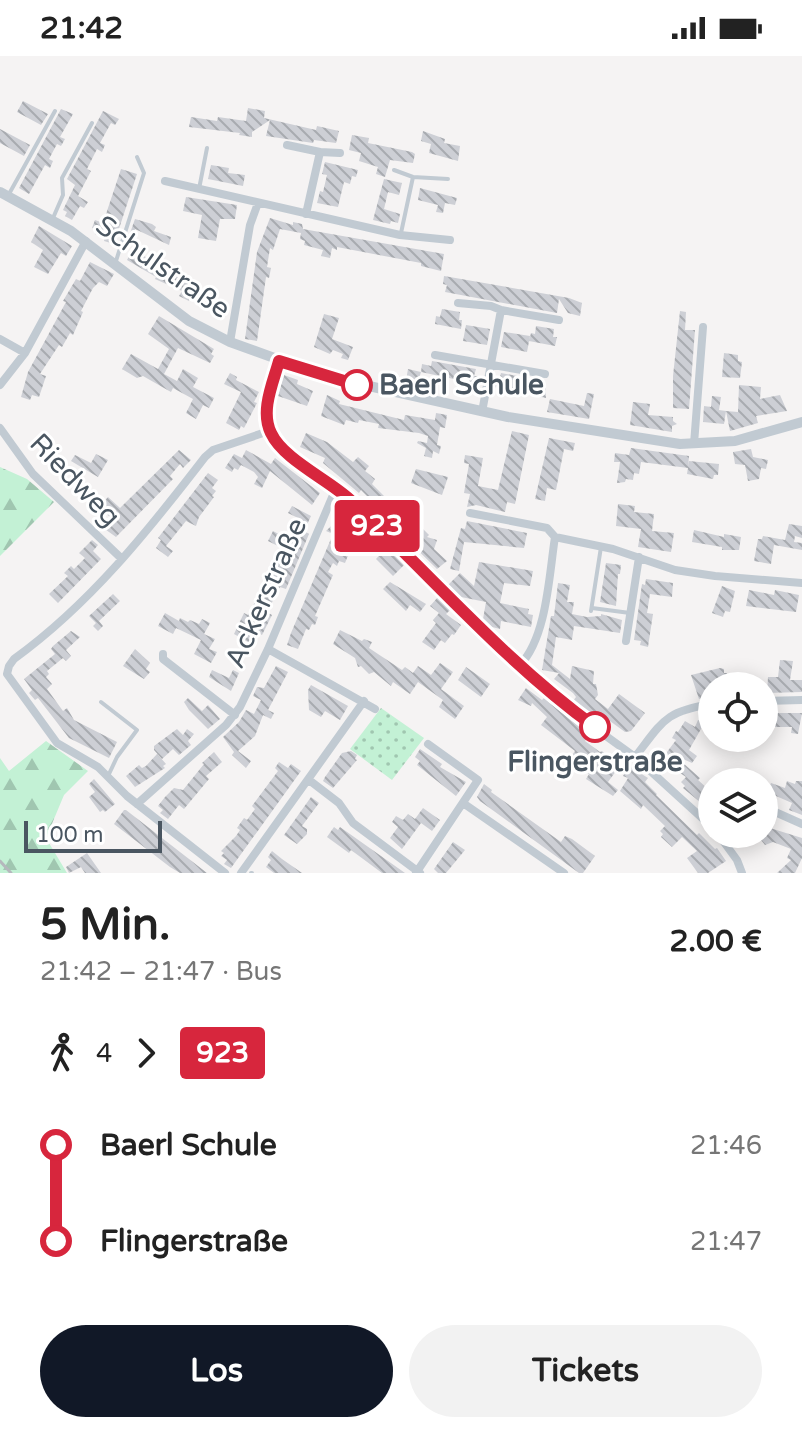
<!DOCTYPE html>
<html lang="de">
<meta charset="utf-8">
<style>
body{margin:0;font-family:"Varela Round",sans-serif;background:#f2f2f2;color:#222;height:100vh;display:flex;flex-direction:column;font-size:30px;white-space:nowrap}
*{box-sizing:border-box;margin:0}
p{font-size:26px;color:#767676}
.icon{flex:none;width:44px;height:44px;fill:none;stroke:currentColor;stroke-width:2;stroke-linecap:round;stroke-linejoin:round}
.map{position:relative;height:817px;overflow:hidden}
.drawer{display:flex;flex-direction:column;background:#fff;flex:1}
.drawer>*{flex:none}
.badge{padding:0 16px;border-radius:6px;font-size:28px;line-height:52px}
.buttons{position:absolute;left:698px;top:616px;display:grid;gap:16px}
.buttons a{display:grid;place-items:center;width:80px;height:80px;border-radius:50%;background:#fff;box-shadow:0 4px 20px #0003;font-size:40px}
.scale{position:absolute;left:24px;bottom:20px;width:138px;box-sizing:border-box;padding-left:8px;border:4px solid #4a5661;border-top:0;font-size:22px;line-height:28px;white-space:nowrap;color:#4a5661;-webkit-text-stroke:6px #fff;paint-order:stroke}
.map>.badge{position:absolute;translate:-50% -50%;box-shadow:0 0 0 4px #fff}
.legs{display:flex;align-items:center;gap:12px;height:88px;padding:0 40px;font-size:26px}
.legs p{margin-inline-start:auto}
.overview{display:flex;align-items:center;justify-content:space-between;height:136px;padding:0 40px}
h1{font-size:44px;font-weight:700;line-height:60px}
.primary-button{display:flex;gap:16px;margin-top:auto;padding:16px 40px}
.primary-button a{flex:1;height:92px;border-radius:48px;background:#111827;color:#fff;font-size:32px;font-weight:700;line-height:92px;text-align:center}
.primary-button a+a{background:#f2f2f2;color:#222}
ul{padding:0 40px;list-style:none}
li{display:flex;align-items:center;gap:28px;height:96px;font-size:30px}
li i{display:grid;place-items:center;width:12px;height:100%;margin:0 10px;background:currentColor}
li i::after{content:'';width:20px;height:20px;margin:-10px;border:6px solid;border-radius:50%;background:#fff}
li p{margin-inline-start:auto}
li:first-child i{background:linear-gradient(#0000 50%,currentColor 0)}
li:last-child i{background:linear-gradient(currentColor 50%,#0000 0)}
.status{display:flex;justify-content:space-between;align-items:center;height:56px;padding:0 40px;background:#fff;direction:ltr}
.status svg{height:22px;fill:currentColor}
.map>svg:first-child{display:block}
.green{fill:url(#green-dots)}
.forest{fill:url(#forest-firs)}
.building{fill:url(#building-back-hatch)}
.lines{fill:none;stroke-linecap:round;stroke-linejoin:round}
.service{stroke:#c1cad2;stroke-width:4}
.minor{stroke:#c1cad2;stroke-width:8}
.tertiary{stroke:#c1cad2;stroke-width:10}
.rail{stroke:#b5b8bd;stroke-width:3}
.line-1-casing{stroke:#fff;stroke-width:18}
.line-1{stroke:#d7263d;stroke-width:12}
.stop-1-dot{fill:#fff;stroke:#d7263d;stroke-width:4}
.labels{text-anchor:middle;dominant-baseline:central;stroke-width:6;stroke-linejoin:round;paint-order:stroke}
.street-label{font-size:28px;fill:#4a5661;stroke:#fff}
.stop-label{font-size:28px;font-weight:bold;fill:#4a5661;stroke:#fff;text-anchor:start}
</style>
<div class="status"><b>21:42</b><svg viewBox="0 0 49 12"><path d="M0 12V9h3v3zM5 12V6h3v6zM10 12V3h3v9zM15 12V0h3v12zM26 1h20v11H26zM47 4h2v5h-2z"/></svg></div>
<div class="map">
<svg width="802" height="817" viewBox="0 0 802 817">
<defs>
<pattern id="green-dots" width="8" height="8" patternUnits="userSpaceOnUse" patternTransform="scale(2)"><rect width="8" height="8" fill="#c3f1d5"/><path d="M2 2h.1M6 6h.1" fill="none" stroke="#a0c6b0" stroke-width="1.8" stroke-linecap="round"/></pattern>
<pattern id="forest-firs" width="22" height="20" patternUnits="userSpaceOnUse" patternTransform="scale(2)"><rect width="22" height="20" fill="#c3f1d5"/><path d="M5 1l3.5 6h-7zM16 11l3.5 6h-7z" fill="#a0c6b0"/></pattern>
<pattern id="building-back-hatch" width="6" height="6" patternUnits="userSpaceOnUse" patternTransform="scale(2)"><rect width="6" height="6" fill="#cdcfd5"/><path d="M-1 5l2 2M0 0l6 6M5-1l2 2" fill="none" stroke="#a8abb0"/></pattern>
</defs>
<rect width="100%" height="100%" fill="#f5f3f3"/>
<path class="green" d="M381,652L424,682L392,724L350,693Z"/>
<path class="forest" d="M0,411L27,423L54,446L0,500Z
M46,685L88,715L64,739L46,782L67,817H0V702L9,715Z"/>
<path class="building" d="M23,45L48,58L41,69L17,56Z
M248,52L265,55L264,62L316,74L317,70L339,75L336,87L314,84L313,87L266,80L270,64L252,76V81L239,79L240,77L189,71L191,61L217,65L218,61L246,65Z
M61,53L73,58L60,81L65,83L61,90L57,88L49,103L53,105L50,112L45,109L29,138L19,132Z
M103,55L119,63L115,69L111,67L100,87L105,89L102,96L97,93L87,113L91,115L78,140L88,146L84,152L80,150L72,164L65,160L67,156L63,154L75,129L67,123Z
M0,73L30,89L24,100L0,87Z
M423,75L445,83L444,87L460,90L458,105L429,97L431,88L421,85Z
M352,79L369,82L368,87L412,96L415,98L413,107L390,104L385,121L376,118L378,111L359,105L361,97L349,94Z
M325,106L358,114L356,121L352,120L350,128L344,126L338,151L317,147L320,135L323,136L327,119L322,118Z
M211,109L229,112L228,117L245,119L243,130L208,123Z
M121,113L137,118L114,188L104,185L105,181L95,178L96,173L92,172L95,164L103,167Z
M384,123L402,127L399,139L388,136L384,153L400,158L398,167L391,165L390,168L373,164Z
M420,132L457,142L455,149L445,147L443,157L436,156L438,149L418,144Z
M186,141L237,149L235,163H220L216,185L198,182L202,159L183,155Z
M270,162L293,169V166L302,168L303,173L444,198L441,215L421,210V207L337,191V194L332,192L330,202L321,200L323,194L304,189L305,185L300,183L301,177L280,173L273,194L270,192L267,211L271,212L269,222L266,221L257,285L245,283L257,196Z
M135,163L152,168L156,171L154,175L171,181L169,189L135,173L132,181L129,180Z
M39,170L72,190L66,200L61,197L48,218L34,211L43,194L31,186Z
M133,193L176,220L194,227L198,232L194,241L191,239L189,245L179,240L182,235L155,223L156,221L127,204Z
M90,206L114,218L107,230L99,226L93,232L81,255L83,256L73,279L70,277L62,291L59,289L40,318L46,320L39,341L32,339L30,344L21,341L28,316L66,246L63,245L76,223L80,225Z
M444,220L569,242L582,247L580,260L568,257L559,243L557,257L445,236L447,229L443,228Z
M442,253L460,256L459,264H462L461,273L435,268L436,260L440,261Z
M680,255L686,256L685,274H695L689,353L673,352V320Z
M324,258L339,262L332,283L353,291L348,304L341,302L343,298L333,294L330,298L314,291Z
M159,260L214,293L211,298L214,300L210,307L178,292L164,318L177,325L183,313L198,322L193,331L214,342L209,352L203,349L196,363L186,357L193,343L173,332L171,336L143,320L137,322L122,313L131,298L158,313L169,293L148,278Z
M466,269L490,273L487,289L463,285Z
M536,270L554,273L553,281H557L555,290L529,285L531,277L535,278Z
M504,276L530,280L527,296L501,291Z
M724,297L738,299V305L742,306L740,322L722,321Z
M432,305L476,313L474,320H479L477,328L421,316L418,326L406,324L408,313L421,316L422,308L431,310Z
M230,317L237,321L236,324L259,336L254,346L257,347L244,372L241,370L239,374L226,367L241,336L224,328Z
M501,317L545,325L546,342L494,331L495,324L499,325Z
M284,319L298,324L297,328L313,335L307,350L278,340Z
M739,329L761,331L760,343L780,339L787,355L756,360L758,367L730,375L726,355L738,356Z
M587,337L594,338L589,363L547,356L550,343L584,350Z
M327,339L340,345L339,348L404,364L405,359L435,364L436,357L447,359L445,372L440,371L437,389L441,390L439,398L433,395L432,402L424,400L426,392L417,387L418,385L427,387L428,380L419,377L378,372L379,368L359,364L358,367L346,364L344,369L321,360Z
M712,340L721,341L719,354L726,355L724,368L703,366L704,350L711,351Z
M633,346L650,348L648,359L673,361V365L677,368L672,370V376L630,369Z
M512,375L529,379L515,448L507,446L505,456L476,449L467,451L470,438L464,437L469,408L464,407L465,399L483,402L478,430L498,434Z
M306,377L327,386L353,406L358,401L369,410L365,415L375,423L372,428L401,457L403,453L429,479L427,481L437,484L434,493L447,505L437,513L396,473L401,468L389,456L386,459L361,434L359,437L323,407L325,402L300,391Z
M549,382L575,387L573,395L564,393L556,434L547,432L545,445L535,443Z
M631,392L689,400L688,412L641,406L639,418L634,417L633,424L626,423L625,426L617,427L620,406H614L615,397L629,399Z
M751,393L753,401L768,404L766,413L761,412L759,423L748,425L745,409L735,408L733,396Z
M179,394L191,404L183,412L180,408L170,420L173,423L116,481L102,471L111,462L99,451L108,441L120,452Z
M246,394L271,408L275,402L320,437L312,449L270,415L262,432L254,428L258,421L254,416L241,409L238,414L234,412L232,416L225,412L234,398L242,402Z
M96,398L108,404L98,421L71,405L75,399L91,407Z
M689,405L719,408L718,419H714L713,423L687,418Z
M416,413L448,421L442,439L411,427Z
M208,417L218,424L212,432L216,435L212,440L214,441L199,461L196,470L186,465L166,490L173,495L168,501L156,492L161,484L158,482Z
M618,448L635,450L634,456L654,458L652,475L674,477L671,496L638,491L641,473L616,470Z
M344,449L378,483L379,496L356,473L343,489L351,492L345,507L339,505L337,510L333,507L328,516L333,519L315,560L318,561L315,569L312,568L309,574L306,573L298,593L287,589L291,577L333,478L326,475L341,460L337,457Z
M292,450L311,460L304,475L309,478L286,533L280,531L267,556L272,559L262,579L256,576L250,587L234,578L244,557L248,559L256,544L262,547L269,533L262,530L282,492L268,485L273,475L288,483L298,462L288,457Z
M467,465L527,477L524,492L464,486L459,515L450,513L461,472L465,473Z
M789,468L802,470V482L795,480L794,486L802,487V494L774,489L771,508L754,505L758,483H762L763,480L785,484Z
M694,474L724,481V478L741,481L739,494H722V491L692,486Z
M92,484L98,489L93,495L101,503L58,547L49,538L68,520L64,517L71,510L74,513L85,502L79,497Z
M387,491L404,509L393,520L376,503Z
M479,506L533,515L530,530L504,527L500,547L529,553L528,558L533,559L531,571L501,565L500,573L492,571L483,563L486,546L461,541L448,529L460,517L474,530Z
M606,507L621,509L620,518H618L616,550L600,546Z
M646,523L673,527L672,541L650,538L647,557L653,558L648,591L640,589L641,585L634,584L642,528L645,529Z
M390,526L426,548L420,556L410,549L406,555L403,552L383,533Z
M558,527L570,529L567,546H574L572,558L587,561L601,560V558L622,564L620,577L574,570L572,584L556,581L552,609L570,623L572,610L594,615L593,628H596L598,639L595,643L608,653L619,638L645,657L631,675L625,676L603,660L595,657L593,659L573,645L576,641L573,637L554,623L559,617L542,614L551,560H554Z
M722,530L735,535L730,556L725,555L723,561L712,557Z
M749,534L774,539L775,534L799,539L796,556L746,550Z
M113,538L120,545L99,565L103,570L98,575L93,570L96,567L89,560Z
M438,541L451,553L446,558L461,569L454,579L452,578L445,587L441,584L434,594L422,586L436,567L433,564L439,557L430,550Z
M165,557L179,565L180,562L188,566L190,564L199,568L202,563L210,567L204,578L215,583L209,593L217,596L211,607L194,598L201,584L176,572L173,578L158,570Z
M340,574L362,585L364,583L372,586L369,592L402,614L405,611L413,617L418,610L431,619L440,607L453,616L441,633L464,650L455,663L439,651L443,644L418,626L410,638L393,626L391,630L374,616L369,618L361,610L358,611L355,602L333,588Z
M71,575L80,581L66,594L71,600L66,605L63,602L47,615L49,618L46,621L52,628L47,633L63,655L67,652L74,664L117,686L109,702L69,682L38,642L35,644L29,637L32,634L24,623L55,598L51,593L53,590Z
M135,593L150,607L146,613L150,616L144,623L123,610Z
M780,604L793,605L790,624H802V636L767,637L768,621H778Z
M276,610L288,616L268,654L274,657L271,663L263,659L255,680L238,695L251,705L246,712L232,699L234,696L223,681L239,666L246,654L254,658L261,644L253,640L257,631L264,632Z
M466,611L490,628L481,641L458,624Z
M720,612L724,613V617H727L725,630H712V639L699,643L691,619Z
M212,614L229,622L233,614L239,617L231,635L209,621Z
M311,629L348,650L340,664L325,655L321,661L309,654L308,634Z
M526,632L542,644L544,642L589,679L585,685L600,696L602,695L619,711L608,726L618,734L613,740L586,723L589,718L569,703L575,695L541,669L547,661L532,647L531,650L518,644Z
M188,642L202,655L208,649L220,663L208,673L189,654L184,646Z
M802,657L798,678L791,677L792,671H765L764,668L765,657Z
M698,664L705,666L689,694L697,700L692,707L674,699L700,722L698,724L712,737V756L683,732L685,730L681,726L686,721L661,704L676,684L672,682L676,675L678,676L685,665L695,671Z
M177,673L183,679L187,673L194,678L188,685L191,689L179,699L173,693L162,703L154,694V690Z
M420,693L442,708L440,711L466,726L456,740L417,709L420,705L415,701Z
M351,695L357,699L355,703L357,704L333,732L323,725L325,721L342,697Z
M214,696L222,706L206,720L209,723L184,753L179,749L168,763L160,757L163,754L158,750L165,741L174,732L183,734L204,708L202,707Z
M157,698L166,708L163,710L165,712L135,731L126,720L139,709L142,712L146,710Z
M279,706L288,712L291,708L301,715L231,812L224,808L227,804L221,800L224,797L221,795L236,780L240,774L237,772L244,762L247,764L255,753L252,750L278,715L275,712Z
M629,710L648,722L645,726L657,738L656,739L697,779L699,777L715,793L717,792L726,805L708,817H698L687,802L697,795L682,781L672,791L661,781L663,778L660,775L665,770L643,749L641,753L620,735L628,722L623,720Z
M94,723L115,748L105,756L103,754L100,756L89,741L95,736L89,728Z
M787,725L795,728L796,725H802V759L789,754L792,747L767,736L771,727L785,732Z
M484,728L492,734L491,736L561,786L565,780L572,783L595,800L583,817H579L480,745L477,741Z
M311,741L319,747L302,770L307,773V778L297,788L284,779Z
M423,752L440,764L432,775L421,767L402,793L390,782L398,771L392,766L396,760L403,764L408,758L415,763Z
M124,754H126L207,817H180L170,811L114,768Z
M764,762L770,772L802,782V802L795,817H777L791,804L787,802L791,793L773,786L765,789L756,778H764Z
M334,771L338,774L340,771L405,817H382L351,794L349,797L327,781Z
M453,786L465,794L446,817H438L434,813Z
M272,795L282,803L302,817H274L266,811L271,804L268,801Z
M87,797L101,817H85L81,811L69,817L66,811Z"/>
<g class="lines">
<path class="service" d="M394,114L413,121L448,123
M199,133L207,92
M9,138L55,55
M53,162L63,139L62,122L92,67
M401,177L413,121
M116,205L144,117L137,101
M592,552L630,557
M591,555L601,491
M101,646L137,674L117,701L109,718
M251,817H252"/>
<path class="minor" d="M287,89L320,96L306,158
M320,96L340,97
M165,125L400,179L450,184
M458,247L491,250L501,254
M0,283L25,297
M230,286L250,169L258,147
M435,299L545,318
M279,305C271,333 260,360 277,386L348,442L559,646L635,701L712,771
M0,329L25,297L86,185
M482,356L501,254L559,264
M0,372L33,418L122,503
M694,388L703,271
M470,457L547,472L555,481
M626,585L639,501
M268,593L375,653
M163,598V603L235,659
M520,609C547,581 549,519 555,481L613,493L675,514L715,520L802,527
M764,645L802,644
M635,701C663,665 665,655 712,648
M309,724L339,747L353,767L420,817
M759,726L760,724
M463,747L564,817
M137,748L226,669L240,651L268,593L336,432
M764,751L802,768
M718,778L737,804L742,817
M225,817L127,740L98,711L57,687L7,618L9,610L14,603C90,548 148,475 205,401L213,394L269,375
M241,817L364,645
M416,817L478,724L428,688"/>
<path class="tertiary" d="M0,136L71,175L189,265L230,286L324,320L508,361L680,388L735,385L802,366"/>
<path class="rail" d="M0,805L11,817"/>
</g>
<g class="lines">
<g class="line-1-casing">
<path id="line-1" d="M357,329L279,305C273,327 260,355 271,377C283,403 327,423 349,443C431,519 504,605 595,671"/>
</g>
<use href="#line-1" class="line-1"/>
</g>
<g class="stop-1-dot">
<circle cx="357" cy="329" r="14"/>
<circle cx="595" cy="671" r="14"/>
</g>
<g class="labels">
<g class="street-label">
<text transform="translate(163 211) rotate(35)">Schulstraße</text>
<text transform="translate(75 424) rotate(46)">Riedweg</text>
<text transform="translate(266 537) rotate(-66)">Ackerstraße</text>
</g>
<g class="stop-label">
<text x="379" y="329">Baerl Schule</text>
<text x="595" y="706" text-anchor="middle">Flingerstraße</text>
</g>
</g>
</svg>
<div class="buttons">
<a><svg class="icon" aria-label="locate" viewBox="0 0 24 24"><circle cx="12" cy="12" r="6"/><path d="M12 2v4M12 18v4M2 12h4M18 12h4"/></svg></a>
<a><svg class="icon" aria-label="layers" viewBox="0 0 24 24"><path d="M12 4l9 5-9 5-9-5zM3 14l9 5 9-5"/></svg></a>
</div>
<div class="scale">100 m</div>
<b class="badge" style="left:377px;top:470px;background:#d7263d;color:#fff">923</b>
</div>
<section class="drawer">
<div class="overview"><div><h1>5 Min.</h1><p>21:42 – 21:47 · Bus</p></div><b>2.00 €</b></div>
<div class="legs"><svg class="icon" aria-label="walk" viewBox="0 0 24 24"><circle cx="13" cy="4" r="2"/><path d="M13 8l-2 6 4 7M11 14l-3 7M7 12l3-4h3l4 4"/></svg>4<svg class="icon" aria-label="forward" viewBox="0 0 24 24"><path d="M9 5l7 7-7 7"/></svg><b class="badge" style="background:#d7263d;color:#fff">923</b></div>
<ul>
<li><i style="color:#d7263d"></i><b>Baerl Schule</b><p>21:46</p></li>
<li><i style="color:#d7263d"></i><b>Flingerstraße</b><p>21:47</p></li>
</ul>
<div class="primary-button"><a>Los</a><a>Tickets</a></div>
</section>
